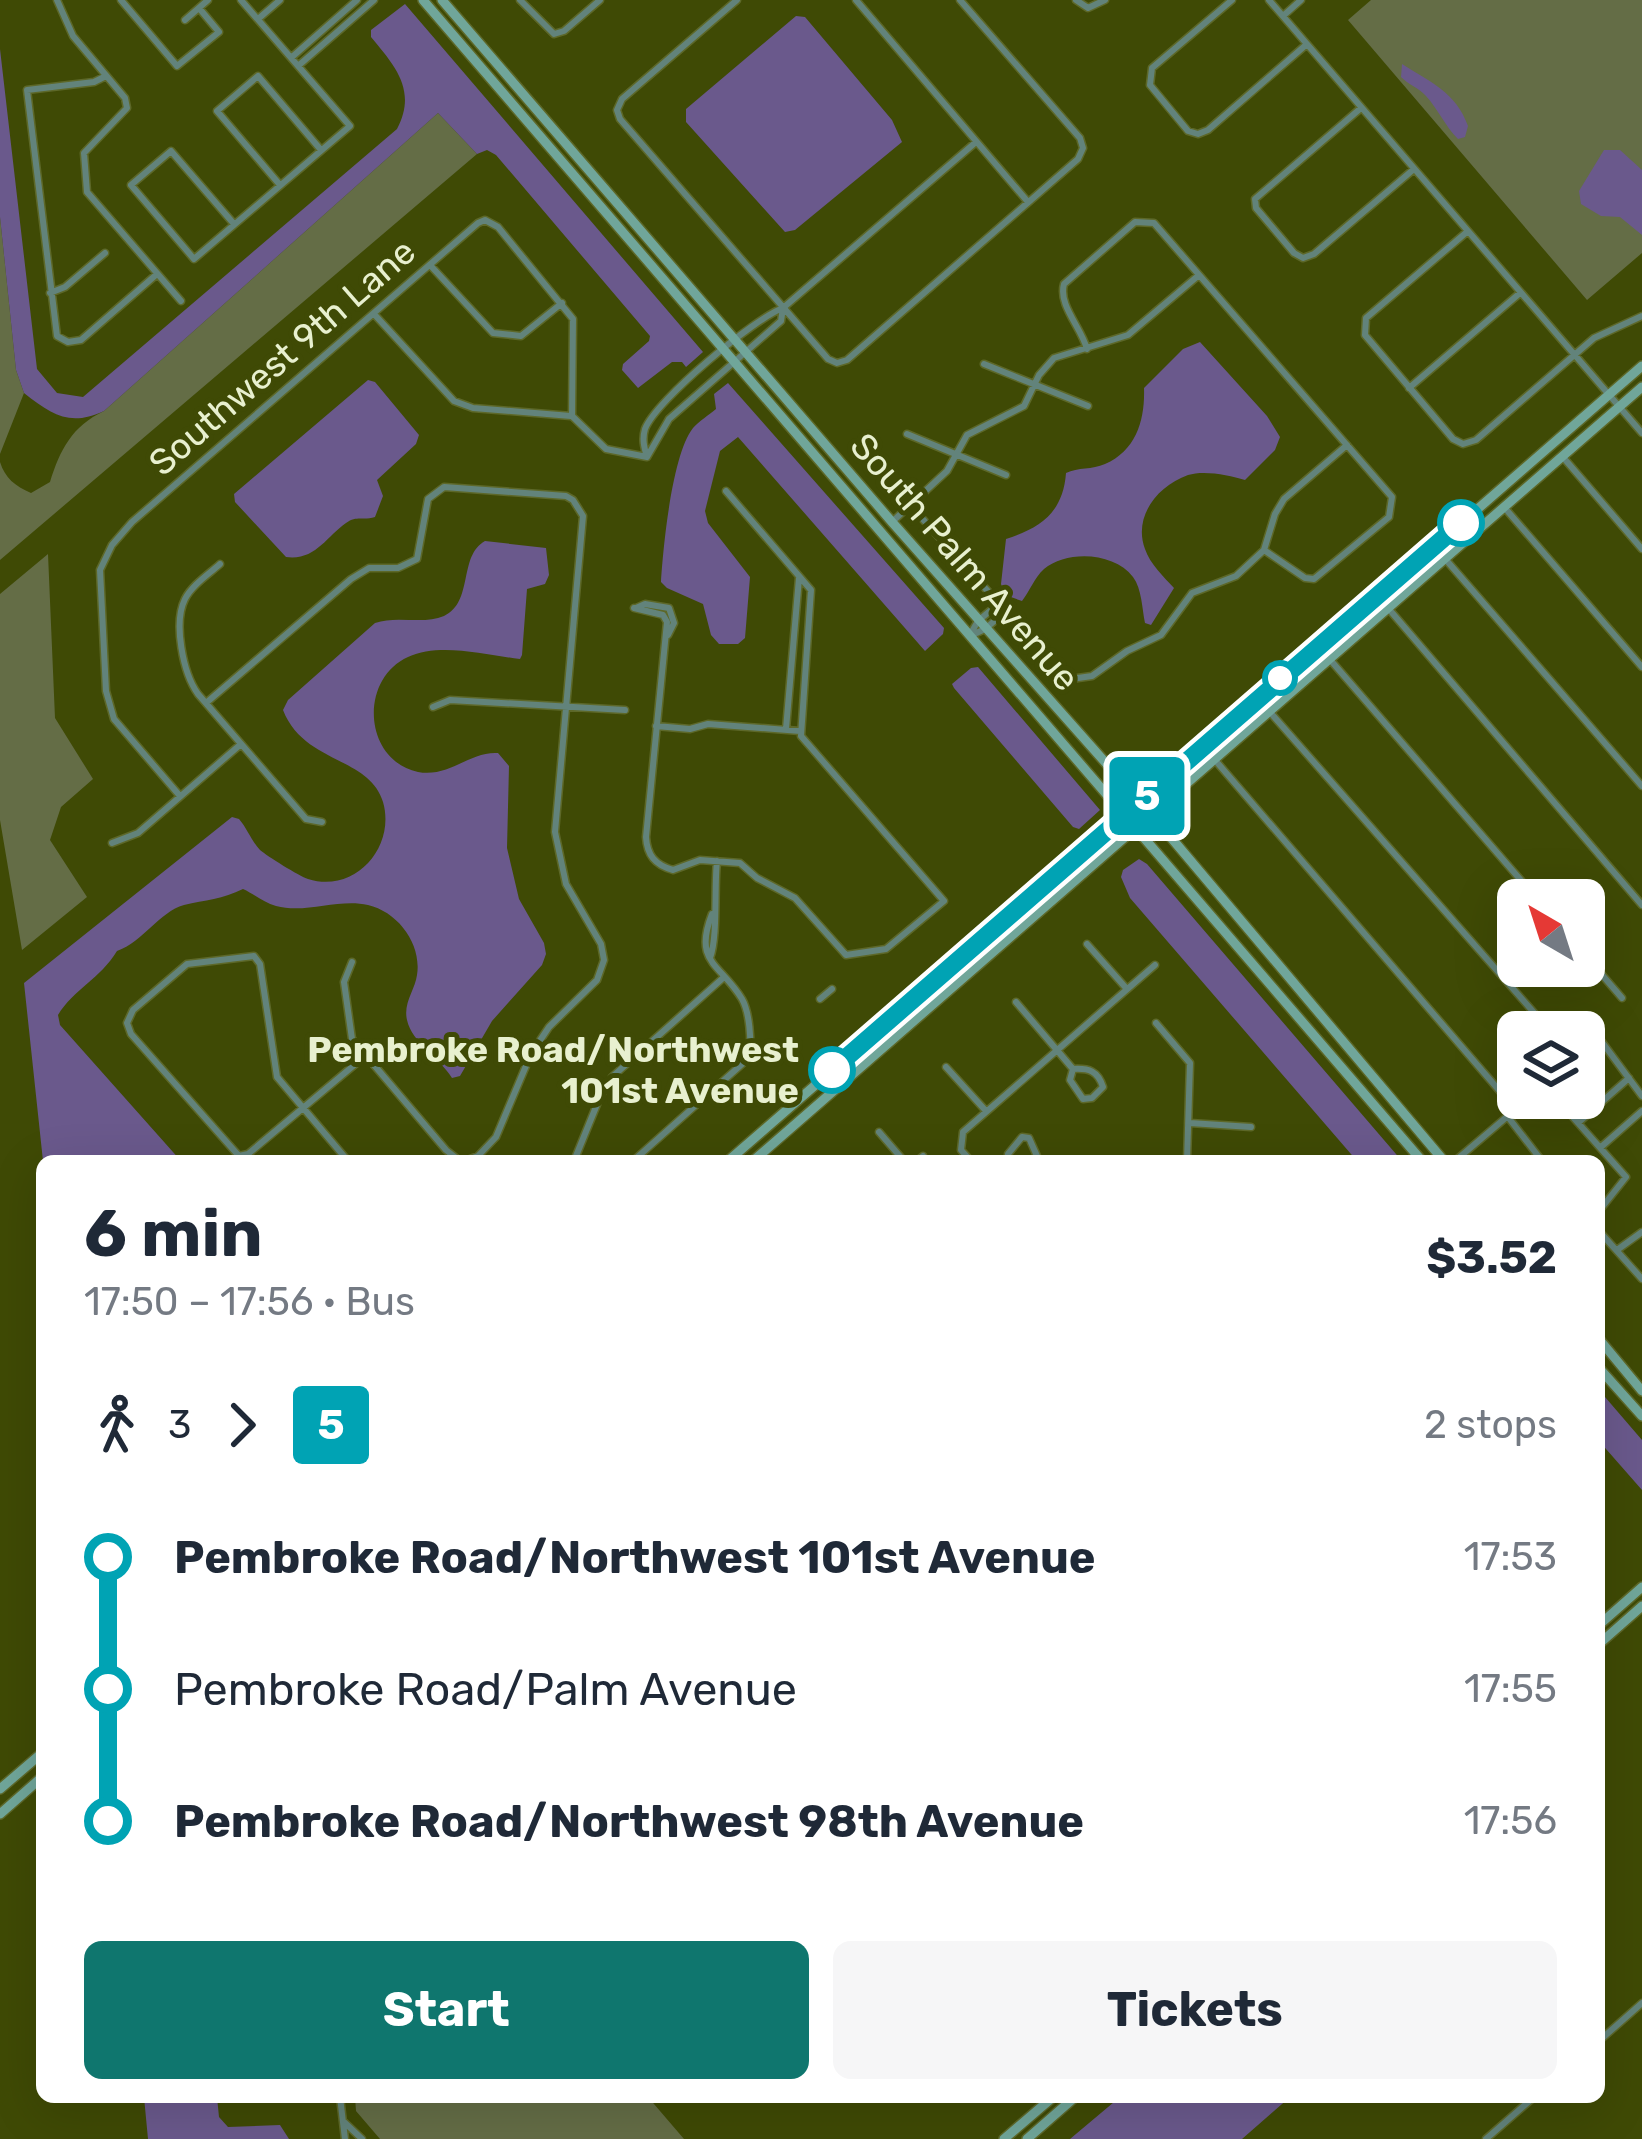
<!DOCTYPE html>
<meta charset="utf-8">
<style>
body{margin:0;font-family:Rubik,sans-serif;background:#f6f6f7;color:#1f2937;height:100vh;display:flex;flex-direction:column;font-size:45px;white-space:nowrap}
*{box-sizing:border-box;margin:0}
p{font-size:39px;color:#747a83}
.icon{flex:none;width:66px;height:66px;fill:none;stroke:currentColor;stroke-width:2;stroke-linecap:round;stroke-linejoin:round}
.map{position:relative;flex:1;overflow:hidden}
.side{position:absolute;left:36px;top:1155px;width:1569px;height:948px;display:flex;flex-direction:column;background:#fff;border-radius:18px;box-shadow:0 12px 48px #0002}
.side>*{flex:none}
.badge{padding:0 24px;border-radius:9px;font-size:42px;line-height:78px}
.needle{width:78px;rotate:321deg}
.controls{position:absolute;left:1497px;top:879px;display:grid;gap:24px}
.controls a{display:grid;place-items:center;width:108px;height:108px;border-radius:18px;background:#fff;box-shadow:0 12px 48px #0002;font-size:60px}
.map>.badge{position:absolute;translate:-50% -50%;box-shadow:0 0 0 6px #fff}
.legs{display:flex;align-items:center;gap:18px;height:132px;padding:0 48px;font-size:39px}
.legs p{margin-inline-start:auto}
.head{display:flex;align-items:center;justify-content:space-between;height:204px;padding:0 48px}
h1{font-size:66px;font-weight:700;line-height:90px}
.primary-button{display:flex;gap:24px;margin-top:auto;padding:24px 48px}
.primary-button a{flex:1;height:138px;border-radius:18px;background:#0f766e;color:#fff;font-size:48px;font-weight:700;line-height:138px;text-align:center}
.primary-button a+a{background:#f6f6f7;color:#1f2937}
ul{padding:0 48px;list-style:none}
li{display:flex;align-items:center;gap:42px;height:132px;font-size:45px}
li i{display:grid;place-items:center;width:18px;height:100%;margin:0 15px;background:currentColor}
li i::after{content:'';width:30px;height:30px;margin:-15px;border:9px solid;border-radius:50%;background:#fff}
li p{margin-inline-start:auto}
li:first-child i{background:linear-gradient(#0000 50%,currentColor 0)}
li:last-child i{background:linear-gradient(currentColor 50%,#0000 0)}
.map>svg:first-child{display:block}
.green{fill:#646d46}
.water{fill:#6a598c}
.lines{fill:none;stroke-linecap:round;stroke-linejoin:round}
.street-casing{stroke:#5d6829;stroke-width:9}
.secondary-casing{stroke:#5d6829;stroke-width:12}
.street{stroke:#62837b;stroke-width:6}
.secondary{stroke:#70a69a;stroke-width:9}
.line-1-casing{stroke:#fff;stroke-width:27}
.line-1{stroke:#00a3b4;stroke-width:18}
.stop-1-dot{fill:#fff;stroke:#00a3b4;stroke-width:6}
.labels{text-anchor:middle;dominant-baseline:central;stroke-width:10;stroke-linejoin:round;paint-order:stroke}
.street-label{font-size:36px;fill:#e8f0cf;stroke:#3f4a05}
.stop-label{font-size:36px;font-weight:bold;fill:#e8f0cf;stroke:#3f4a05;text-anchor:end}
</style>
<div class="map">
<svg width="1642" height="2139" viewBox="0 0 1642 2139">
<rect width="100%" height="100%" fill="#3f4a05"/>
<path class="green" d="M1371,0H1642V253L1587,300L1348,20Z
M438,113L477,154L0,560V462C5,478 15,486 31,493L50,482C60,450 72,426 104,411Z
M0,217L16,370L24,393L0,454Z
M48,554L55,718L93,779L61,807L50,840L87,897L22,950L0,820V594Z
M355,2097H648L684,2139H380L356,2111Z"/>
<path class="water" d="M405,4L703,352L686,367L682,362H672L638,388L622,370L623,364L649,341L650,336L496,155L487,150L477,154L438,113L104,411C70,427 52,415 24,393L16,370L0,217V49L37,369L57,393L83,397L397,129C417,91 396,67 371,37V30Z
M796,16L805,17L892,120L902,142L795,230L785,232L686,122V109Z
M1402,64C1430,82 1456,92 1468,126L1465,137L1458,139C1445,126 1438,109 1426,96C1419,88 1409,85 1401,77Z
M1604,150H1620L1642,170V235L1620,217L1601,216L1581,204L1579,191Z
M1200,342L1267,416L1280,437L1275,450L1245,480C1229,475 1204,470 1188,475C1157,486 1133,517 1145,549C1150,564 1164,577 1174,588L1151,625L1145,623C1142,609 1142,589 1133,577C1114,552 1067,550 1044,569C1034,578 1030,591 1022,601L1005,595L1001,584L1006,539C1040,528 1063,513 1066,473C1078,467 1092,470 1105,464C1137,450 1145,419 1144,388L1183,349Z
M368,380L375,382L419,435L416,444L377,480L383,496L375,517C363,521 357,515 346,523C326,537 315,561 286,557L235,502L234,494Z
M728,383L944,628L943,634L925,651L738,437L720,451L705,511L708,523L750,577L745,638L738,644H719L711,635L703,604L667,588L661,582C663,548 672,454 693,428C699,421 709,415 716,409L714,394Z
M485,541L546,548L549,575L545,584L527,589L522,655L520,659C486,655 440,642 408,657C359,679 363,760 418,772C449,778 470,751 498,753L509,766L507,848L519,899L544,943L546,954L542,965L492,1021L460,1076L452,1078C440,1058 412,1043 407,1020C403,1003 415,990 417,975C422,944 398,912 368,905C339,898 306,914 276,906C264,903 254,894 243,889C223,899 205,900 184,905C159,912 143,942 117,951C100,979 74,989 58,1015L60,1025L181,1161H43L24,983L232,817L239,819C247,828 252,842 260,850C267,856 299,876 308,879C355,894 396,847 383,802C369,756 304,764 283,710L288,700L375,623C397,615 423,625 444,616C474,602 458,556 485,541Z
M978,667L1100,810L1079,829L1073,827L954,688L952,684L971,668Z
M1139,859L1147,864L1402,1161H1357L1130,898L1121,877L1123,870Z
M1599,1390L1642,1440V1490L1599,1441Z
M144,2097H217L219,2117L228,2127L280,2125L289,2139H148Z
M1120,2097H1290L1242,2139H1070Z"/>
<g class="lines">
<g class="street-casing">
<path id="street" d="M57,0L73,36L125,98L127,108L84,153L87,192L181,301
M121,0L177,66L219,32L199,8
M520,0L554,34L564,31L600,0
M737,0L622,99L617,110L620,119L828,359L837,363L847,360L1078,159L1083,148L1080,138L960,0
M856,0L1028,202
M1076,0L1088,8L1105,0
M1232,0L1152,68L1150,85L1188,131L1198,134L1208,130L1307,44
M1269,0L1642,433
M1283,16L1301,0
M258,19L280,0
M185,20L208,0
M292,57L357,0
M298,66L374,0
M106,76L94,82L27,90L57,336L68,342L81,340L157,274
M1361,108L1255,199L1256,208L1294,253L1303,258L1314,254L1414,169
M280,185L217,111L258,76L321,150
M234,224L171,151L131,185L194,259L350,126L241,0
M1468,231L1366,318L1365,335L1453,439L1463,444L1476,440L1594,338L1642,316
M430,265L493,333L521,336L562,303
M50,293L65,287L105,253
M374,314L454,401L473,408L571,416
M1087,349C1081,327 1058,305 1064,284L1135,222L1154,223L1392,497L1389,517L1314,579L1305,578L1264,550
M984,364L1088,406
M1409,388L1520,293
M907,434L1006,475
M1562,456L1642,549
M647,457C644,447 642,439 645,429C656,400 755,318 783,308L976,142
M647,457L669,419L781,321L783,308
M910,505L1061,672L1071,679L1092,676L1127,651L1161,635L1192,593L1236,576L1264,550L1275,514L1284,499L1347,445
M1504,507L1642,667
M892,522L947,471L967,435L1024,406L1039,375L1054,358L1128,335L1199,275
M1434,546L1642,786
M220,564C209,574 192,585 185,599C173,623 183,673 198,694L306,819L322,822
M634,608L663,615L667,622L646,837C647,855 655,865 673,870L700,860L740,863L757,878L795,898L846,955L886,949L944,901L801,736L811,590L726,491
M636,608L645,604L669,608L674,623L668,635
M1388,608L1642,905
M971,633L978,621L997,605
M970,636L985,629L1005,612
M1320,648L1538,900
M206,703L351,579L369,568H398L417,559L428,499L444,487L566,496L573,500L583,516L555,832L566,884L601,944L604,960L597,980L549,1027L531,1054L496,1137L478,1156L465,1161
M433,707L450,700L625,710
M1269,711L1551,1032
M656,726L690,729L708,724L800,731
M786,729L799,578
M1215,760L1516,1110
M180,796L114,719L106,691L100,570L112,545L132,522L478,223L485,220L498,227L573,319L572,416L606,449L647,457
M112,843L138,833L241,744
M1087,944L1126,988
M1584,954L1622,998
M710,958C718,937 714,888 717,861
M352,962L344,982L352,1039L446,1150L460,1161
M820,999L832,989
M1016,1002L1073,1069L1070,1080L1083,1099L1092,1098L1103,1087C1098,1071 1089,1068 1073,1069
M1156,1023L1190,1063L1187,1161
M1584,1051L1599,1038L1642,1096
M946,1067L986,1111
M1556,1098L1626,1177L1599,1211
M1508,1117L1542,1161
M1579,1122L1629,1078
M1190,1123L1251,1127
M879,1132L904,1161
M1601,1147L1642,1111
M348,1161L277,1077L260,964L254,956L187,964L133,1010L127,1023L131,1034L239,1156L248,1154L365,1056
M574,1161L600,1097L612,1077L723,978
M633,1161L750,1057C751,1040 750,1013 742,999C720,963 693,963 712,914
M917,1161L923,1156
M971,1161L961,1150L963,1132L1155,965
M1008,1161V1154L1022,1137L1029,1138L1037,1156L1032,1161
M1455,1161L1529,1098
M1599,1231L1642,1279
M1617,1250L1642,1232
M1599,2041L1642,2003
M340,2097L345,2139
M343,2121L362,2139
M1486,2139L1534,2097"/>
</g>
<g class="secondary-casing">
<path id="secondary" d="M423,0L1422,1161
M442,0L892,522L1152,815L1444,1161
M728,1161L1642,366
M753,1161L1642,387
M1599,1339L1642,1391
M1599,1368L1642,1416
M1599,1625L1642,1587
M1599,1644L1642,1606
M0,1789L42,1753
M0,1814L42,1777
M1004,2139L1053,2097
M1027,2139L1075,2097"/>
</g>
<use href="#street" class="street"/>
<use href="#secondary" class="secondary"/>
</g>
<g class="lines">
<g class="line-1-casing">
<path id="line-1" d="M832,1070L1461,523"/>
</g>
<use href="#line-1" class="line-1"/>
</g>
<g class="stop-1-dot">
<circle cx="1461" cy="523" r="21"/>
<circle cx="1280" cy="678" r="15"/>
<circle cx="832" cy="1070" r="21"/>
</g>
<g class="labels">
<g class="street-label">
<text transform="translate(282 357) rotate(-41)">Southwest 9th Lane</text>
<text transform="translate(965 562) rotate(49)">South Palm Avenue</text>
</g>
<g class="stop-label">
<text x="799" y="1049">Pembroke Road/Northwest<tspan x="799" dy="41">101st Avenue</tspan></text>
</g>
</g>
</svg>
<div class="controls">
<a><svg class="needle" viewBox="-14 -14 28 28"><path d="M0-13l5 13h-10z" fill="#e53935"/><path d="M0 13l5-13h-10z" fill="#747a83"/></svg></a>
<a><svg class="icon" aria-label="layers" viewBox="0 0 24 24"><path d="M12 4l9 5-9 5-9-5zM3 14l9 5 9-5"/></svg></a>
</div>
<b class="badge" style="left:1147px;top:796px;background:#00a3b4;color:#fff">5</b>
<section class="side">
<div class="head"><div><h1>6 min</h1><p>17:50 – 17:56 · Bus</p></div><b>$3.52</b></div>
<div class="legs"><svg class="icon" aria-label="walk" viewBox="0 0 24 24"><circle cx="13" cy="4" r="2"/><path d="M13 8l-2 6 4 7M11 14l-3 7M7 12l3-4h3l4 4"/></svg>3<svg class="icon" aria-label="forward" viewBox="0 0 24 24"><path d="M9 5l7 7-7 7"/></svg><b class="badge" style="background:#00a3b4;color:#fff">5</b><p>2 stops</p></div>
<ul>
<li><i style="color:#00a3b4"></i><b>Pembroke Road/Northwest 101st Avenue</b><p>17:53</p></li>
<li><i style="color:#00a3b4"></i><span>Pembroke Road/Palm Avenue</span><p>17:55</p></li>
<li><i style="color:#00a3b4"></i><b>Pembroke Road/Northwest 98th Avenue</b><p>17:56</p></li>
</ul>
<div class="primary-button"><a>Start</a><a>Tickets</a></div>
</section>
</div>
